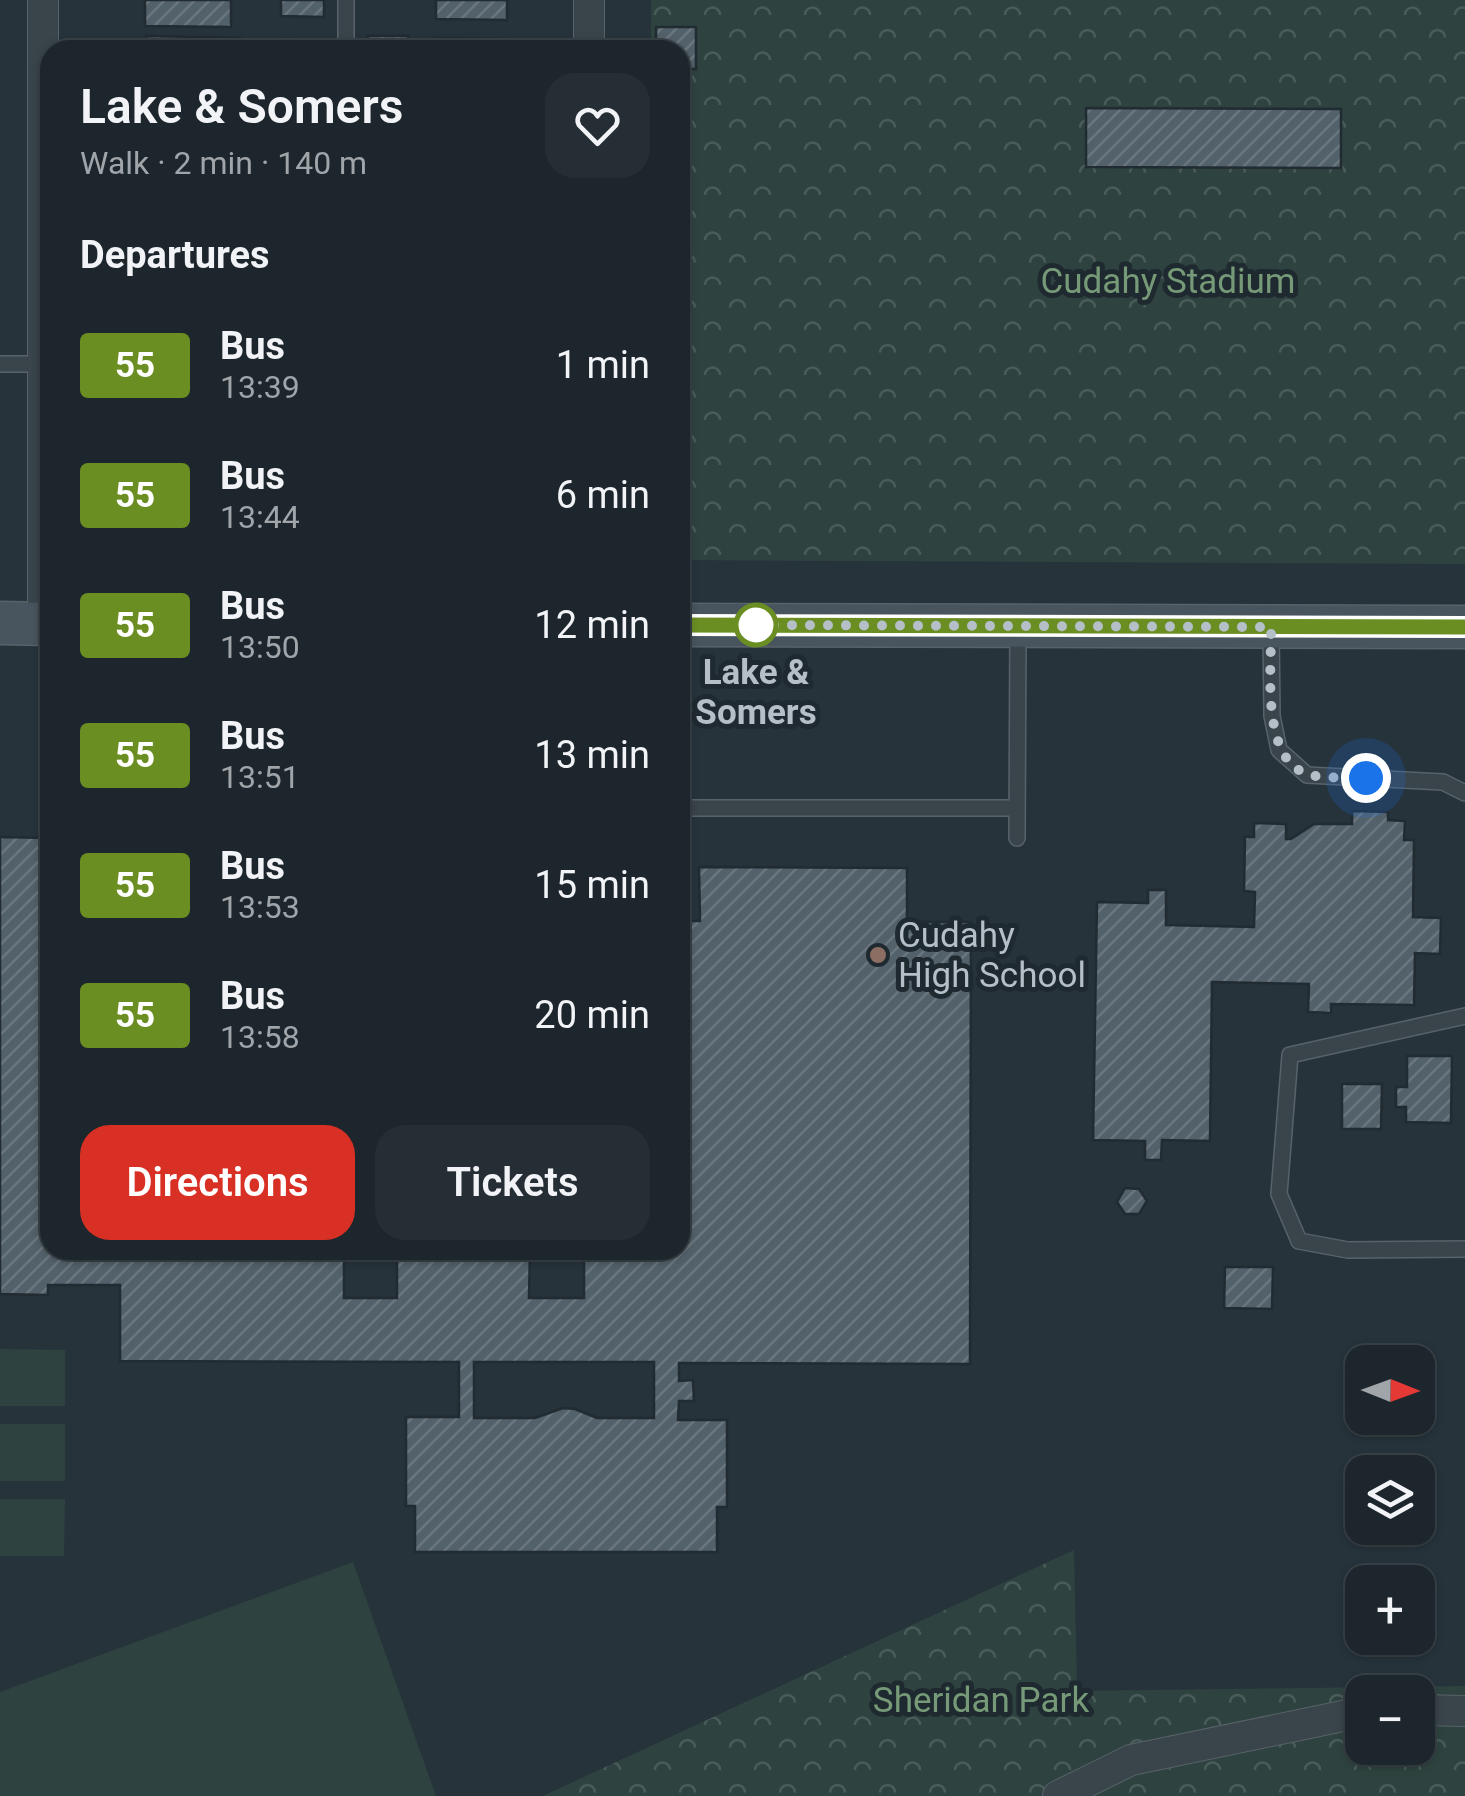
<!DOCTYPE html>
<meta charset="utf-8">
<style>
body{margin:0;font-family:Roboto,sans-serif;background:#252e34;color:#f1f3f6;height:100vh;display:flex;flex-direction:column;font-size:38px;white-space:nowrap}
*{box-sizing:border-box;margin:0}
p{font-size:32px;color:#a0a5a9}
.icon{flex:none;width:55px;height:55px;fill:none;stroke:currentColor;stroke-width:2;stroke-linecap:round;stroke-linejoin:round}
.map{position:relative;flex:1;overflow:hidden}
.details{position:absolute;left:40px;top:40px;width:650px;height:1220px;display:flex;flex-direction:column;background:#1c262c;border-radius:30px;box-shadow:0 2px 8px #0004,0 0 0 2px #3a4348}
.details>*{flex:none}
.badge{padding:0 20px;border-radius:8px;font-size:35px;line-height:65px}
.needle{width:65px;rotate:91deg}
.buttons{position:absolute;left:1345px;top:1345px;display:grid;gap:20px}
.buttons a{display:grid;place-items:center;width:90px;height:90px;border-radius:20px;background:#1c262c;box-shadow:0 2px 8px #0004,0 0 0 2px #3a4348;font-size:50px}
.you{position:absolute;width:50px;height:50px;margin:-25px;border:8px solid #fff;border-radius:50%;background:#1a73e8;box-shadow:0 0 0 15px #1a73e833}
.map>.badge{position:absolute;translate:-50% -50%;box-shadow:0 0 0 5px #fff}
h2{padding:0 40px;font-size:38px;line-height:90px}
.round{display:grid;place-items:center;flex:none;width:105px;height:105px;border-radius:30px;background:#252e34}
.overview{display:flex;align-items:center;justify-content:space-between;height:170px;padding:0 40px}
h1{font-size:48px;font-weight:600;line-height:75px}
.action{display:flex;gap:20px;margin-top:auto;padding:20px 40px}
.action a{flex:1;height:115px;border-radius:30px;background:#d93025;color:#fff;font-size:40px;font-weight:600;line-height:115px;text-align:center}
.action a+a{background:#252e34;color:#f1f3f6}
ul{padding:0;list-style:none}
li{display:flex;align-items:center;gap:30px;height:130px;padding:0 40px}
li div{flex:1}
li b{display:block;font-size:38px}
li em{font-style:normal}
li .badge{min-width:110px;font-weight:700;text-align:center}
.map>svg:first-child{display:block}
.park{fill:url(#park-crowns);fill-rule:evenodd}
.pitch{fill:#2e433f}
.building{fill:url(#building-hatch);stroke:#212b32;stroke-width:2.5;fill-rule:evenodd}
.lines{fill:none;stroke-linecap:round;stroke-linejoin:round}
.service-casing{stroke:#586269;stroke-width:18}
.minor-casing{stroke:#586269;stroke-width:32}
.secondary-casing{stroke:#586269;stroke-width:45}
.service{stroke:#3a444b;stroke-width:15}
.minor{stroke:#3a444b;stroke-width:30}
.secondary{stroke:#48545e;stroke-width:42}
.line-casing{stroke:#fff;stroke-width:22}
.line{stroke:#6b8e23;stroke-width:15}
.walk{stroke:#b5bfc7;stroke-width:10;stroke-dasharray:0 18}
.stop-dot{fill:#fff;stroke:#6b8e23;stroke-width:5}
.education-dot{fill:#8d6e63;stroke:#1f2930;stroke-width:4}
.labels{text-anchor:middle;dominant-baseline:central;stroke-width:10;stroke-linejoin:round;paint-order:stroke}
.park-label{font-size:35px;fill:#769a78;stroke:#1f2930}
.stop-label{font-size:35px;font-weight:bold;fill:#b5bfc7;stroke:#1f2930}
.poi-label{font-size:35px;fill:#b5bfc7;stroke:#1f2930;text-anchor:start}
</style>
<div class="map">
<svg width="1465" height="1796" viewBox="0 0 1465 1796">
<defs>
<pattern id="park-crowns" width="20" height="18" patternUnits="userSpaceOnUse" patternTransform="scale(2.5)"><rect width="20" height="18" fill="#2e433f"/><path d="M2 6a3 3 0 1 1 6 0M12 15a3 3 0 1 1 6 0" fill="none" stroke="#4a5c59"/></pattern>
<pattern id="building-hatch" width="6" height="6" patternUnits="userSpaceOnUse" patternTransform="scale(2.5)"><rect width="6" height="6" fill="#53616a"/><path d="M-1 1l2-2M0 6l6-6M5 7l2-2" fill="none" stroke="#6a767e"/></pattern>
</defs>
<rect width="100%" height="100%" fill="#26333b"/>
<path class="park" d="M651,0H1465V564L680,560V50H651Z
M1074,1550L1077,1691L1465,1686V1796H543ZM1362,1692H1418V1748H1362Z"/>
<path class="pitch" d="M0,1349L65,1350V1406H0Z
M0,1424H65V1481H0Z
M0,1499H65L64,1556H0Z
M353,1562L436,1796H0V1692Z"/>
<path class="building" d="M145,0H231V27L145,26Z
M281,0H324V17L281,16Z
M436,0H507V20L436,19Z
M656,27H696V69H680V50H656Z
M146,36L241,38V50H146Z
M368,36H408V50H368Z
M435,38L508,39V50H435Z
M285,39L323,40V50H285Z
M680,75H690V103H680Z
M1086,108L1341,109V168L1086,167Z
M1352,811L1388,812V820L1405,821L1404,840H1414L1413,917L1441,918L1440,954L1415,953L1414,1005L1331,1004V1013L1308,1012L1309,984L1212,982L1210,1141L1162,1140L1161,1160H1145V1141L1093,1140L1097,902L1148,903V890H1166V925L1254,927L1255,892L1244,891L1245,837H1254V823L1286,824V839H1291L1314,824H1352Z
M0,837L50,838V1250H344V1298H397V1250H530L529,1298H584V1250H680V921H700L699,867L907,868V922H971L970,1364L679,1363V1381L693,1380L694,1401H679L678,1420H727V1507H717V1552H415V1506H406V1417H459V1362L120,1361V1285H48V1295L0,1294ZM474,1362H654V1418H597L575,1409L563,1408L535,1418H474Z
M1407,1056H1452L1451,1123L1406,1122V1107H1396V1087H1407Z
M1342,1084H1382L1381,1129H1342Z
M1125,1188L1139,1189L1147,1201L1139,1214H1125L1117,1202Z
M1225,1267H1273L1272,1309L1224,1308Z"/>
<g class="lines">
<g class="service-casing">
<path id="service" d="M346,50V0
M0,364H46
M1271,631L1272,716L1279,750L1307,775L1443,782L1465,793
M680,808H1017
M1017,838L1018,631
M1465,1016L1290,1055L1279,1194L1299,1241L1348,1250L1465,1249"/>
</g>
<g class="minor-casing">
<path id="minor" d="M589,50V0
M43,624V0
M1418,1710L1465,1711
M1058,1796L1131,1760L1362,1712"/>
</g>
<g class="secondary-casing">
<path id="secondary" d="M0,623L50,624
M680,625L1465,627"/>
</g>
<use href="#service" class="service"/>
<use href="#minor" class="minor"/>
<use href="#secondary" class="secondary"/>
</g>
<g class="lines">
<g class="line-casing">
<path id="line" d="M680,625L1465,627"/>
</g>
<use href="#line" class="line"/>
<path class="walk" d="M756,625L1271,627C1272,667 1259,763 1311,775C1328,779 1348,777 1366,778"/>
</g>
<circle class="stop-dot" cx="756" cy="625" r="20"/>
<circle class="education-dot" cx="878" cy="955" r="10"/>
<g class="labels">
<g class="park-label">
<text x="1168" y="281">Cudahy Stadium</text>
<text x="981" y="1700">Sheridan Park</text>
</g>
<g class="stop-label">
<text x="756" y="672">Lake &amp;<tspan x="756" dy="40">Somers</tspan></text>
</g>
<g class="poi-label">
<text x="898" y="935">Cudahy<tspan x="898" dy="40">High School</tspan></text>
</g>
</g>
</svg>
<div class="buttons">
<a><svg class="needle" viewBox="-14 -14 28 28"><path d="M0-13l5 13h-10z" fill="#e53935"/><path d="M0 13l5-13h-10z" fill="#a0a5a9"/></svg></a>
<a><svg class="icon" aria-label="layers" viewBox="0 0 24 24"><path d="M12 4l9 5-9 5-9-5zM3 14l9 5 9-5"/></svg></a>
<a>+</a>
<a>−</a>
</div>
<div class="you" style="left:1366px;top:778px"></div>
<section class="details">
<div class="overview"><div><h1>Lake &amp; Somers</h1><p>Walk · 2 min · 140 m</p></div><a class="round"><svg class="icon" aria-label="heart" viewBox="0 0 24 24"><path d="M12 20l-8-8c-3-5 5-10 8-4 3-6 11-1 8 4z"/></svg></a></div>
<h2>Departures</h2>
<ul>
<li><span class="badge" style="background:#6b8e23;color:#fff">55</span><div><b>Bus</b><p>13:39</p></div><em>1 min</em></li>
<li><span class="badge" style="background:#6b8e23;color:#fff">55</span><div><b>Bus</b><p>13:44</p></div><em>6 min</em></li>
<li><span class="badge" style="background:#6b8e23;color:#fff">55</span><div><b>Bus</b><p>13:50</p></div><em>12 min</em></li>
<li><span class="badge" style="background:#6b8e23;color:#fff">55</span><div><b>Bus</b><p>13:51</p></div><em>13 min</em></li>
<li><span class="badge" style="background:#6b8e23;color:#fff">55</span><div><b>Bus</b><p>13:53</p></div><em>15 min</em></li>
<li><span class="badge" style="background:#6b8e23;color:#fff">55</span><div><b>Bus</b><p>13:58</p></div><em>20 min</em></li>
</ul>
<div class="action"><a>Directions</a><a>Tickets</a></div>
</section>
</div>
